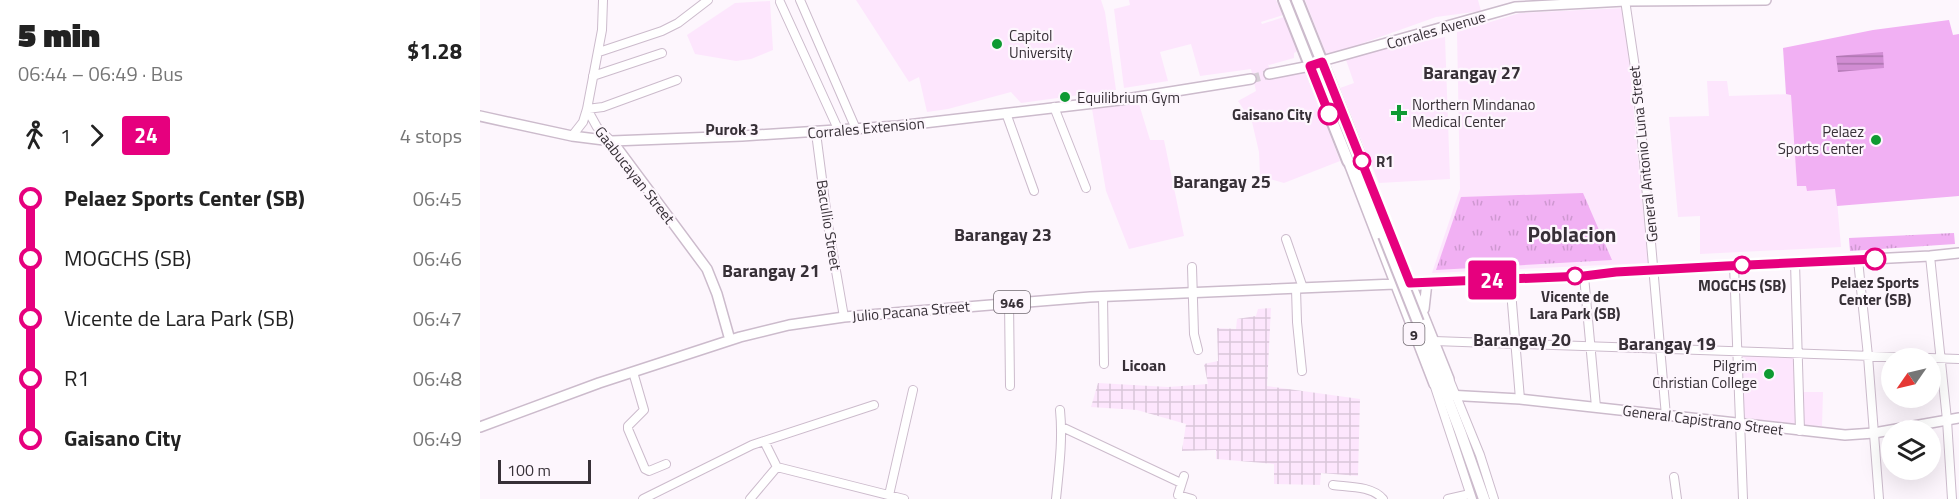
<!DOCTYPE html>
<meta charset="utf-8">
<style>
body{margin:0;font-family:"Titillium Web",sans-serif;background:#f6f6f6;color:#222;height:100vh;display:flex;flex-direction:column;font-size:22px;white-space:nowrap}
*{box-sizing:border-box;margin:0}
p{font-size:20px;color:#767676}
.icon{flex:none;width:33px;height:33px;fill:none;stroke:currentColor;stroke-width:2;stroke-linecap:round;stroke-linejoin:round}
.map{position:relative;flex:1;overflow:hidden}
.details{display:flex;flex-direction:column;background:#fff;width:480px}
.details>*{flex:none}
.badge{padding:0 12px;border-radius:4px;font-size:21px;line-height:39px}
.needle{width:39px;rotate:236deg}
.buttons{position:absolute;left:1401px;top:348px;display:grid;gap:12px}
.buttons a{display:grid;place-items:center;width:60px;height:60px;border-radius:50%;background:#fff;box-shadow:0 6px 24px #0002;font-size:30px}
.scale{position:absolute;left:18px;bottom:15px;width:93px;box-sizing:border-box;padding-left:6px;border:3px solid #373037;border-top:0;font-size:16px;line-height:21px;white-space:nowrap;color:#373037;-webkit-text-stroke:4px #fdf6fd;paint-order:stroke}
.map>.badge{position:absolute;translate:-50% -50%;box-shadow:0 0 0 3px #fff}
.legs{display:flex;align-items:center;gap:9px;height:66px;padding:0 18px;font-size:20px}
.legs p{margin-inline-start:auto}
.summary{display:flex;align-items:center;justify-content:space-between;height:102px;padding:0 18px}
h1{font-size:33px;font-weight:800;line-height:45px}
ul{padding:0 18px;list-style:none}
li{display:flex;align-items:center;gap:21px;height:60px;font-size:22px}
li i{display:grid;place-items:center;width:9px;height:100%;margin:0 8px;background:currentColor}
li i::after{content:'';width:15px;height:15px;margin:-8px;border:4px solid;border-radius:50%;background:#fff}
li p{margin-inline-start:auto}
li:first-child i{background:linear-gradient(#0000 50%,currentColor 0)}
li:last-child i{background:linear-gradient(currentColor 50%,#0000 0)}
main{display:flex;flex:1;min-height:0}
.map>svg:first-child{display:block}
.built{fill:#fde6fd}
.industrial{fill:url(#industrial-grid)}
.grass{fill:url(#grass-tufts)}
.pitch{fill:#f1b0f3}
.water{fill:url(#water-rules)}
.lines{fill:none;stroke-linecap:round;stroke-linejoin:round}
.major-tunnel{stroke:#d5ced5;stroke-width:9;stroke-dasharray:9 4.5;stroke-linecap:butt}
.minor-casing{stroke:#cbc;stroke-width:10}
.major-casing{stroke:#cbc;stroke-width:12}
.highway-casing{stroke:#cbc;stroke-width:14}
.minor{stroke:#fff;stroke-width:8}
.major{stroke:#fff;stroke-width:9}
.highway{stroke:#fff;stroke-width:10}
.highway-bridge-casing{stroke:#cbc;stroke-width:14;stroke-linecap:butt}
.highway-bridge{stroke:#fff;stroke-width:10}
.line-1-casing{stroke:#fff;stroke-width:14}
.line-1{stroke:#e6007e;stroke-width:9}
.poi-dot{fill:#0e9a32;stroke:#fdf6fd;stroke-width:2}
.stop-1-dot{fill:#fff;stroke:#e6007e;stroke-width:3}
.labels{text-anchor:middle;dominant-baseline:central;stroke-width:4.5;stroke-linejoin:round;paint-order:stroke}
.shield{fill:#fdf6fd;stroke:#726b72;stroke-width:1.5}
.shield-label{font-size:14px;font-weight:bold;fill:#373037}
.street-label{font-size:15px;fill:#373037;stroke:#fdf6fd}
.poi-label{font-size:15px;fill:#373037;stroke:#fdf6fd;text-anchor:start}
.stop-label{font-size:15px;font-weight:bold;fill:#373037;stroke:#fdf6fd}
.neighbourhood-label{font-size:16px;font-weight:bold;fill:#373037;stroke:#fdf6fd}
.quarter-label{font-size:18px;font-weight:bold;fill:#373037;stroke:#fdf6fd}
.district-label{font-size:21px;font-weight:bold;fill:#373037;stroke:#fdf6fd}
</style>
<main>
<section class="details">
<div class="summary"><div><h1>5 min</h1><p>06:44 – 06:49 · Bus</p></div><b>$1.28</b></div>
<div class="legs"><svg class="icon" aria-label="walk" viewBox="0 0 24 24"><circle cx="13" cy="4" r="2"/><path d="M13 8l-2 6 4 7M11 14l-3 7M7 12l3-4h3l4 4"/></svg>1<svg class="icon" aria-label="forward" viewBox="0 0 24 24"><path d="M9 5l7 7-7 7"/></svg><b class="badge" style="background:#e6007e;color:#fff">24</b><p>4 stops</p></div>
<ul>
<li><i style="color:#e6007e"></i><b>Pelaez Sports Center (SB)</b><p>06:45</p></li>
<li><i style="color:#e6007e"></i><span>MOGCHS (SB)</span><p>06:46</p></li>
<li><i style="color:#e6007e"></i><span>Vicente de Lara Park (SB)</span><p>06:47</p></li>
<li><i style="color:#e6007e"></i><span>R1</span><p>06:48</p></li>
<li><i style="color:#e6007e"></i><b>Gaisano City</b><p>06:49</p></li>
</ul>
</section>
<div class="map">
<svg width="1479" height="499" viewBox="0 0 1479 499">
<defs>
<pattern id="industrial-grid" width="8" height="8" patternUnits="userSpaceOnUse" patternTransform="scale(1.5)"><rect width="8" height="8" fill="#fde6fd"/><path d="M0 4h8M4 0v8" fill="none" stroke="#d9c6d9"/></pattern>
<pattern id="grass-tufts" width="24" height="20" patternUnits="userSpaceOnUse" patternTransform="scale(1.5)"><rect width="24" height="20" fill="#f1b0f3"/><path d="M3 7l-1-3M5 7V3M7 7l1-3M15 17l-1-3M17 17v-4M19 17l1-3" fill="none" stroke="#cf98d1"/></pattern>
<pattern id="water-rules" width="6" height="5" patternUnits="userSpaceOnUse" patternTransform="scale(1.5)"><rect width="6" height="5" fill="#d18dd3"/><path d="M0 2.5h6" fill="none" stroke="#aa74ac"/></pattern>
</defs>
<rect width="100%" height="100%" fill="#fdf6fd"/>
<path class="built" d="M376,0H621L625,12L636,90L541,103L531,92L468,109L447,112L439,77L429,82Z
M649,0H796L803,15L781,22L782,24L804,17L818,51L814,53V58L789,65L788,64L793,79L826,72L860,161L804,183L780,176L779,152L772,122L758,101L776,91L771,69L720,76L711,44L680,52L688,81L644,88L634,9L650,5Z
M825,0H998L1001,11L956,17L847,56Z
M290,1L293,50L271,59L256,61L215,54L207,35L255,3Z
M1144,8L1168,263L952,273L980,189L977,32L1040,13Z
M965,37L970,179L899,183L860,88L874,83L865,57Z
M1227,81H1247L1249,96L1311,94L1317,186H1327L1328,191L1356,189L1361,247L1220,254V216L1198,217L1189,117L1229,116Z
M659,104L670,140H684L704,236L649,249L626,191L612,109Z
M1261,356H1315L1316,392H1343L1342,426L1262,422Z"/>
<path class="industrial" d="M791,308L787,386L880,399L878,476L841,473L840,485L794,484V464L736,459V450L702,451L706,424L657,410L611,407L618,383L688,387L728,384L724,364L738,361L737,328L756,329L757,319L776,316L778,309Z"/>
<path class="grass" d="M1103,193L1132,260L956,270L981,197Z
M1474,233L1475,244L1370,251L1369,238Z"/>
<path class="pitch" d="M1469,20L1473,35L1479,34V196L1357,206L1355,189L1327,191L1326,186H1317L1311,95L1306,94L1303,48L1393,30Z"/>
<path class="water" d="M1403,52L1404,68L1358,72L1356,56Z"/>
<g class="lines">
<path class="major-tunnel" d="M771,79L789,74"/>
<g class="minor-casing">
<path id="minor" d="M320,0L376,129
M1145,0L1157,81L1186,416
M300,2L359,131
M119,52L182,31L198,23L228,0
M113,76L182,53
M574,107L606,188
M107,109L123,107L197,80
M107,109L117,127L131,141
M526,113L554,191
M336,133L348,225L364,317
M92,136L103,122L107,109L122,30L123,0
M806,239L823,288
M1450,256L1467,420L1472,499
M1378,260L1388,356L1399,499
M1315,263L1320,431
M1254,265L1263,499
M712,267L714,334L718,350
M1104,276L1116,407
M1030,279L1040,399
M816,289L817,322L822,371
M623,296L624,364
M529,302L530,386
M954,341L1479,359
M153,372L164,410L148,426V429L165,469L169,471L186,464
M969,379L1000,455L1014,499
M954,384L992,499
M582,427L701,483
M284,441L297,467
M297,467L424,499
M704,476L698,495L712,499
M1194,477L1197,499
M853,485C869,487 892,486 903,499
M409,495L433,390
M163,499L272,445L394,405
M270,499L297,467
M576,499C579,469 583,440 580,410
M968,499L990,494"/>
</g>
<g class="major-casing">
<path id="major" d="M789,74L830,66L842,61L1035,7L1145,1L1286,0
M0,116L92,136L132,141L262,136L418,126L640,100L771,79
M132,141L227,269L237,294L250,340
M882,162L969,379L967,395
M870,166L954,384L967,395
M944,309L947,282
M967,395L1040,399L1365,435L1394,433L1479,418
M0,427L119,383L260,337L309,325L364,317L610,297L1104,276L1136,272L1450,256L1479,253"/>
</g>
<g class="highway-casing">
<path id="highway" d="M804,0L868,161L881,178L904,236
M817,0L880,157L881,178
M938,322L980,431L1004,499"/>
</g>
<use href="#minor" class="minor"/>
<use href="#major" class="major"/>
<use href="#highway" class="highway"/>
<g class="highway-bridge-casing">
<path id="highway-bridge" d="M904,236L938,322"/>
</g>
<use href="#highway-bridge" class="highway-bridge"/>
</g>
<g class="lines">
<g class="line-1-casing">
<path id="line-1" d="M849,114L830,66L842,62L930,283L1104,276L1136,272L1246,266L1395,259"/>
</g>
<use href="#line-1" class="line-1"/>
</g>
<g class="poi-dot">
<circle cx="517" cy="44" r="6"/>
<circle cx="585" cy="97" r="6"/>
<path d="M916 104h6v6h6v6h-6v6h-6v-6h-6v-6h6z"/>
<circle cx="1396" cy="140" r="6"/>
<circle cx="1289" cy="374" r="6"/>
</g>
<g class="stop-1-dot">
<circle cx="849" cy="114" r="10"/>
<circle cx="882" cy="161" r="8"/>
<circle cx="1395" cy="259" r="10"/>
<circle cx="1262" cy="265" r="8"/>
<circle cx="1095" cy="276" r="8"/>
</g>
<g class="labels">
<g class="shield">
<rect x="514" y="291" width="36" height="22" rx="4.5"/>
<rect x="923.5" y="323" width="21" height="22" rx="4.5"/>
</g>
<g class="shield-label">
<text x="532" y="302">946</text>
<text x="934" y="334">9</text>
</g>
<g class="street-label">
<text transform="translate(956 30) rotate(-16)">Corrales Avenue</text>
<text transform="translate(386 128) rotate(-5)">Corrales Extension</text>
<text transform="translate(1163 154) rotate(-96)">General Antonio Luna Street</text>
<text transform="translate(155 175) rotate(52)">Gaabucayan Street</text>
<text transform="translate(349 225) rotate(81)">Bacullio Street</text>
<text transform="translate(431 311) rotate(-5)">Julio Pacana Street</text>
<text transform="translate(1223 420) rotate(7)">General Capistrano Street</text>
</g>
<g class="poi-label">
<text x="529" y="35">Capitol<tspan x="529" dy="17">University</tspan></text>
<text x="597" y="97">Equilibrium Gym</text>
<text x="932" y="104">Northern Mindanao<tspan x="932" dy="17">Medical Center</tspan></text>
<text x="1384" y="131" text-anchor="end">Pelaez<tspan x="1384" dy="17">Sports Center</tspan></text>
<text x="1277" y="365" text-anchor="end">Pilgrim<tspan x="1277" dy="17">Christian College</tspan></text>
</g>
<g class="stop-label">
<text x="832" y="114" text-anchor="end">Gaisano City</text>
<text x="896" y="161" text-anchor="start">R1</text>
<text x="1395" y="282">Pelaez Sports<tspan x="1395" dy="17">Center (SB)</tspan></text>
<text x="1262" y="285">MOGCHS (SB)</text>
<text x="1095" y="296">Vicente de<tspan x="1095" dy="17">Lara Park (SB)</tspan></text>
</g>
<g class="neighbourhood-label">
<text x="252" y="129">Purok 3</text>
<text x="664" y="365">Licoan</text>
</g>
<g class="quarter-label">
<text x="992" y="72">Barangay 27</text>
<text x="742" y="181">Barangay 25</text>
<text x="523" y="234">Barangay 23</text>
<text x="291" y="270">Barangay 21</text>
<text x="1042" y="339">Barangay 20</text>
<text x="1187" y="343">Barangay 19</text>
</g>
<g class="district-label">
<text x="1092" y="234">Poblacion</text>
</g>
</g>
</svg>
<div class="buttons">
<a><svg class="needle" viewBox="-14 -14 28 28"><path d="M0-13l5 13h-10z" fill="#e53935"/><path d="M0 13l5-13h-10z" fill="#767676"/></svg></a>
<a><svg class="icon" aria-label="layers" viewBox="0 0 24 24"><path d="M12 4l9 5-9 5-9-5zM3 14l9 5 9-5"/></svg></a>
</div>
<div class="scale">100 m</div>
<b class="badge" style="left:1012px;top:280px;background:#e6007e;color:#fff">24</b>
</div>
</main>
